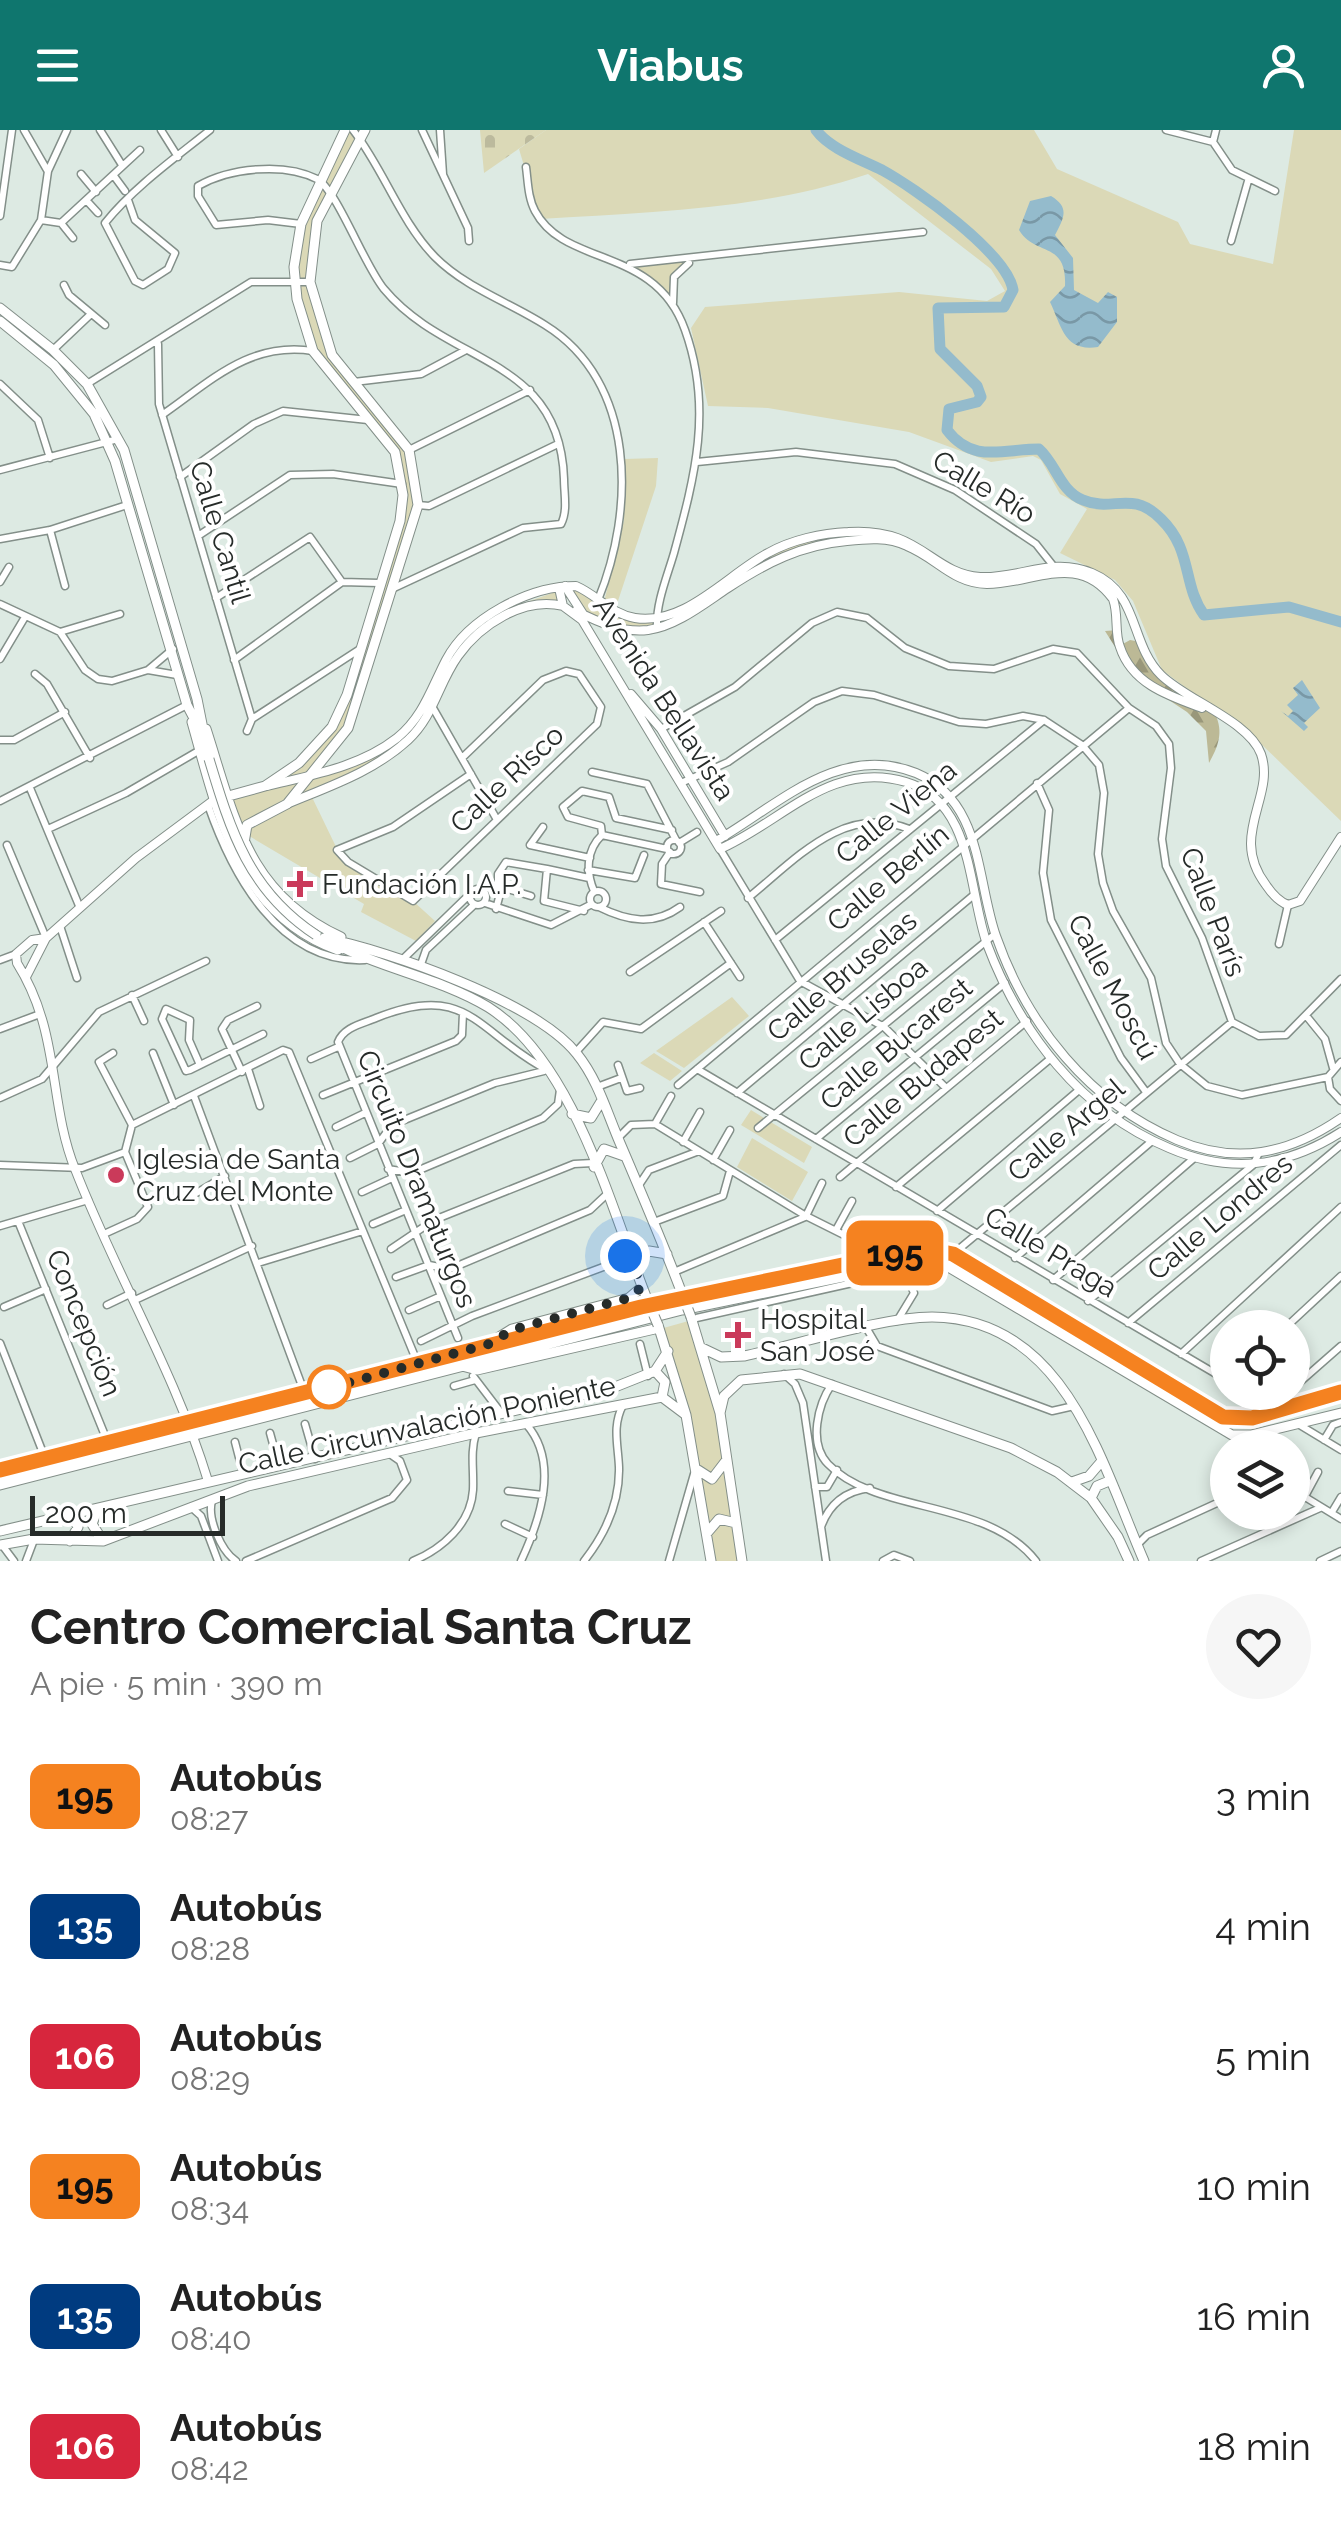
<!DOCTYPE html>
<html lang="es">
<meta charset="utf-8">
<style>
body{margin:0;font-family:Raleway,sans-serif;background:#f6f6f6;color:#222;height:100vh;display:flex;flex-direction:column;font-size:38px;white-space:nowrap}
*{box-sizing:border-box;margin:0}
p{font-size:32px;color:#767676}
.icon{flex:none;width:55px;height:55px;fill:none;stroke:currentColor;stroke-width:2;stroke-linecap:round;stroke-linejoin:round}
.map{position:relative;height:1431px;overflow:hidden}
.panel{display:flex;flex-direction:column;background:#fff;flex:1}
.panel>*{flex:none}
.badge{padding:0 20px;border-radius:15px;font-size:35px;line-height:65px}
.tools{position:absolute;left:1210px;top:1180px;display:grid;gap:20px}
.tools a{display:grid;place-items:center;width:100px;height:100px;border-radius:50%;background:#fff;box-shadow:0 5px 15px #0003;font-size:50px}
.scale{position:absolute;left:30px;bottom:25px;width:195px;box-sizing:border-box;padding-left:10px;border:5px solid #262b29;border-top:0;font-size:28px;line-height:35px;white-space:nowrap;color:#262b29;-webkit-text-stroke:8px #fff;paint-order:stroke}
.you{position:absolute;width:50px;height:50px;margin:-25px;border:8px solid #fff;border-radius:50%;background:#1a73e8;box-shadow:0 0 0 15px #1a73e833}
.map>.badge{position:absolute;translate:-50% -50%;box-shadow:0 0 0 5px #fff}
.round{display:grid;place-items:center;flex:none;width:105px;height:105px;border-radius:52px;background:#f6f6f6}
.headline{display:flex;align-items:center;justify-content:space-between;height:170px;padding:0 30px}
h1{font-size:48px;font-weight:700;line-height:75px}
ul{padding:0;list-style:none}
li{display:flex;align-items:center;gap:30px;height:130px;padding:0 30px}
li div{flex:1}
li b{display:block;font-size:38px}
li em{font-style:normal}
li .badge{min-width:110px;font-weight:700;text-align:center}
header{display:flex;justify-content:space-between;align-items:center;height:130px;padding:0 30px;background:#0f766e;color:#fff;font-size:45px;font-weight:700}
.map>svg:first-child{display:block}
.green{fill:#dbd9b7}
.forest{fill:url(#forest-firs)}
.cemetery{fill:url(#cemetery-stones)}
.water{fill:url(#water-waves)}
.lines{fill:none;stroke-linecap:round;stroke-linejoin:round}
.river{stroke:#94bbcc;stroke-width:11}
.minor-casing{stroke:#838f89;stroke-width:9}
.tertiary-casing{stroke:#838f89;stroke-width:10}
.secondary-casing{stroke:#838f89;stroke-width:11}
.minor{stroke:#fff;stroke-width:6}
.tertiary{stroke:#fff;stroke-width:8}
.secondary{stroke:#fff;stroke-width:9}
.secondary-bridge-casing{stroke:#838f89;stroke-width:11;stroke-linecap:butt}
.secondary-bridge{stroke:#fff;stroke-width:9}
.line-casing{stroke:#fff;stroke-width:22}
.line{stroke:#f58220;stroke-width:15}
.walk{stroke:#262b29;stroke-width:10;stroke-dasharray:0 18}
.poi-dot{fill:#ca3a5a;stroke:#fff;stroke-width:4}
.stop-dot{fill:#fff;stroke:#f58220;stroke-width:5}
.labels{text-anchor:middle;dominant-baseline:central;stroke-width:8;stroke-linejoin:round;paint-order:stroke}
.street-label{font-size:28px;fill:#262b29;stroke:#fff}
.poi-label{font-size:28px;fill:#262b29;stroke:#fff;text-anchor:start}
</style>
<header><svg class="icon" aria-label="menu" viewBox="0 0 24 24"><path d="M4 6h16M4 12h16M4 18h16"/></svg>Viabus<svg class="icon" aria-label="person" viewBox="0 0 24 24"><circle cx="12" cy="8" r="4"/><path d="M4 21q1-7 8-7t8 7"/></svg></header>
<div class="map">
<svg width="1341" height="1431" viewBox="0 0 1341 1431">
<defs>
<pattern id="forest-firs" width="22" height="20" patternUnits="userSpaceOnUse" patternTransform="scale(2.5)"><rect width="22" height="20" fill="#bcb996"/><path d="M5 1l3.5 6h-7zM16 11l3.5 6h-7z" fill="#99977a"/></pattern>
<pattern id="cemetery-stones" width="16" height="16" patternUnits="userSpaceOnUse" patternTransform="scale(2.5)"><rect width="16" height="16" fill="#dbd9b7"/><path d="M2 7V4a2 2 0 0 1 4 0v3zM10 15v-3a2 2 0 0 1 4 0v3z" fill="#bcba9d"/></pattern>
<pattern id="water-waves" width="16" height="10" patternUnits="userSpaceOnUse" patternTransform="scale(2.5)"><rect width="16" height="10" fill="#94bbcc"/><path d="M0 5q4-4 8 0t8 0" fill="none" stroke="#7998a6"/></pattern>
</defs>
<rect width="100%" height="100%" fill="#ddeae3"/>
<path class="green" d="M345,0H365L317,91L310,152L325,211L407,321L416,376L346,596L312,642L279,650L314,624L341,589L407,367L401,333L325,239L301,186L296,116Z
M546,0H1034L1057,39L1178,92L1190,114L1273,134L1294,0H1341V691L1258,611L1162,540L1133,471L1115,450L1060,423L1087,379L1060,364L1041,330L1033,326L991,332L909,302L768,278L708,276L691,198L705,177L899,162L987,171L1005,161L991,139L868,44C761,80 652,82 540,89L519,19Z
M688,131L674,141L669,167L628,136Z
M658,328L656,356L615,480L604,472L624,390V329Z
M856,401C917,399 926,437 973,446C1005,452 1035,433 1067,436L1004,453H977L953,447L895,412H834L777,428L691,482L653,499L622,498L584,487L565,456C601,457 614,497 658,487C696,479 727,449 759,428C786,410 824,403 856,401Z
M558,461L571,480L542,474L503,487L457,523L428,586L391,623L310,663L339,723L413,771L435,791L416,811L361,782L364,774L244,703L255,687L237,694L229,668L358,633L417,592L453,519L496,483Z
M732,867L749,886L684,938L656,921Z
M654,923L682,941L670,951L640,933Z
M751,980L812,1017L804,1033L741,995Z
M752,1008L808,1042L792,1071L737,1037Z
M692,1190L710,1246L743,1431H714L699,1338L660,1199Z"/>
<path class="forest" d="M1119,500L1121,515L1130,510L1141,512L1151,535L1215,584C1224,602 1218,617 1209,633L1206,601L1187,582L1134,547L1105,501Z"/>
<path class="cemetery" d="M480,0H546L484,43Z"/>
<path class="water" d="M1051,66C1071,78 1063,89 1055,105L1073,128L1074,160L1098,173L1108,162L1117,167V192L1098,217C1064,222 1062,197 1050,172L1065,156C1067,110 1035,127 1019,100L1030,71Z
M1302,550L1320,578L1304,593L1308,597L1304,601L1281,581L1288,586L1293,581L1287,575L1298,565L1293,558Z"/>
<g class="lines">
<path class="river" d="M816,0C830,19 860,29 882,40C915,58 1007,123 1013,160L1004,177L938,178L940,219L977,256L981,267L977,272L949,279L947,300C973,334 1003,319 1039,319C1056,334 1060,361 1083,370C1113,383 1131,359 1161,389C1193,420 1182,454 1204,485L1289,477L1341,492"/>
<g class="minor-casing">
<path id="minor" d="M24,0L47,40
M100,0L122,35
M161,0L178,27
M353,0C384,40 400,91 435,127C466,158 509,172 545,195C637,252 635,380 598,470
M422,0L468,98L469,111
M440,0L443,44
M1166,0L1213,12
M1216,0L1213,12L1232,40L1275,61
M526,37C528,52 528,68 535,81C565,138 655,115 685,200C713,278 695,346 674,423C667,447 656,473 657,497
M81,44L96,62
M114,46L125,61
M128,70L135,90L175,123L168,139L143,155L135,151L105,93C133,58 175,28 210,0
M87,71L98,83
M0,86L12,0
M41,90L61,93L140,20
M61,93L73,108
M301,94L268,90L216,95L198,66V56C229,38 284,32 317,49C337,60 364,135 384,159C448,236 560,225 564,349C564,364 568,381 561,394L523,398L394,458
M1231,111L1248,51
M630,134L923,102
M0,135L12,137L41,90L48,41L67,0
M64,155L69,165L105,195
M673,173L674,147L689,133
M158,214L159,274L252,589L247,601
M53,220L91,184
M354,252L421,244L466,220
M0,254L38,290L50,328
M87,254L251,152H310
M162,285C211,251 250,211 313,221
M409,320L530,260
M697,332L796,322L895,334L955,360L1036,414L1055,438
M0,340L118,309
M180,347L254,294L283,281L368,290
M418,375L429,376L558,314
M50,400L65,456
M198,406L290,345L333,344L402,354
M0,409L50,400L127,375
M0,452L9,437
M216,468L310,407L342,452
M0,474L60,502L85,540L98,549L112,551L148,540L177,545
M60,502L120,484
M0,529L25,487
M234,530L342,452L379,453
M148,540L173,519
M35,544L47,554L90,628
M433,578L496,688
M252,589L360,519
M661,599L735,557L812,493L837,482L867,488L905,518L949,536L994,539L1053,519L1077,523L1129,578L1156,596L1169,614L1171,638L1162,709L1166,736L1202,808L1232,892L1259,906L1286,905L1341,849
M0,610H14L65,582
M463,627L543,550L566,541L579,544L601,577L597,594L413,771L348,732L337,720L393,697L471,644
M592,642L647,654L676,710
M681,653L728,632L814,572L842,561L874,565L959,592L986,594L1023,586L1044,590L1082,615L1099,635L1104,663L1098,724L1103,753L1113,781L1151,848L1166,913L1180,934L1207,956L1242,965L1328,947L1341,932
M1037,653L1049,680L1043,743L1051,790L1121,928L1146,962
M30,658L80,778
M0,671L187,575
M208,675C232,744 279,834 365,830
M543,697L530,715L590,728
M48,699L126,663L200,620
M667 717a7 7 0 1 1 14 0a7 7 0 1 1-14 0Z
M679,713L697,702
M7,715L46,808
M667,719L602,705L601,696L568,687L563,677L582,661L609,667L616,688L672,700
M720,719L800,851L884,897L945,957
M670,722L662,734L661,754L700,762
M547,739L589,748
M588,740L635,748L644,725
M470 767a8 8 0 1 1 16 0a8 8 0 1 1-16 0Z
M590 769a8 8 0 1 1 16 0a8 8 0 1 1-16 0Z
M594,761C586,742 586,720 602,705
M531,766L498,756V744L506,732L547,739L544,771L584,781
M748,768C795,730 844,673 909,699
M485,773L551,795L592,774
M599,777C627,791 654,796 680,777
M496,779L501,760
M704,792L740,847
M60,796L77,848
M775,810L1044,590
M1279,814L1288,775
M403,829L470,764
M0,830L16,824
M420,837L426,820L474,775
M630,842L721,781
M132,865L144,891
M1308,888L1325,909L1333,938
M0,899L40,884
M576,922L603,892L641,899L731,833
M113,923L99,932L132,995
M153,923L174,975
M311,929L338,917
M200,935L189,910L190,890L166,879L162,889L186,941L190,940L263,904
M618,935L627,961L640,958
M248,939L260,976
M697,939L1228,1251
M242,942L222,899L228,890L257,876
M1328,947L1330,959L1341,971
M678,955L1129,578
M597,957L621,948
M737,963L975,764
M323,965L456,911L462,905L463,883
M194,966L305,1264
M0,968L42,949L99,882L206,831
M655,994L671,966
M132,995L283,920L289,922L418,1234
M336,997L365,983
M758,998L995,804
M618,1008L631,995L655,994L806,1086L862,1114L868,1113L880,1092
M816,1009L1005,853
M683,1012L700,982
M125,1022L132,995
M350,1028L378,1014L392,995L495,953L544,941
M713,1030L730,1000
M0,1035L82,1038L125,1022
M388,1039L412,1043L543,988L558,974L560,960
M840,1047L1027,891
M639,1055L649,1040L699,1021
M896,1057L1050,929
M362,1062L392,1048
M188,1068L225,1046
M937,1081L1079,960
M806,1086L822,1053
M18,1091L108,1313
M654,1092L723,1066L730,1041
M373,1094L406,1080
M0,1096L88,1070
M836,1100L852,1071
M104,1104L137,1089L148,1077L125,1022
M391,1119L434,1090L574,1034L593,1033
M953,1124L1232,892
M1015,1128L1152,1011
M258,1133L363,1101
M674,1142L805,1087
M396,1147L429,1135L450,1139L590,1080L606,1065
M1053,1150L1193,1029
M135,1170L252,1116
M1088,1171L1253,1035L1259,1023
M107,1175L132,1163
M4,1177L46,1159
M409,1180L441,1166
M692,1189L897,1143L908,1149L914,1163L897,1191
M1128,1193L1341,1015
M1285,1198L1341,1146
M867,1199L877,1216L1052,1281L1074,1276
M458,1208L338,912C344,897 362,894 376,888C469,850 477,904 549,941
M421,1211L472,1186L630,1127
M0,1213L45,1328
M640,1214L648,1246
M1181,1224L1341,1077
M784,1244L795,1254L803,1273L826,1431
M473,1246L502,1284
M832,1254C818,1274 808,1313 828,1334C877,1385 987,1368 1036,1431
M454,1256L475,1250
M1292,1259L1341,1216
M1247,1262L1270,1275L1278,1273
M1276,1276L1289,1262
M305,1294L315,1329
M1298,1294L1341,1320
M270,1303L279,1336
M1324,1310L1333,1295L1341,1292
M235,1312L243,1343
M815,1357H827L837,1340
M1292,1359L1341,1389
M508,1361L543,1365
M1304,1368L1318,1342
M212,1371C207,1388 221,1421 236,1431
M191,1377L201,1386L218,1431
M1332,1382L1341,1367
M505,1394L533,1407
M821,1397C829,1374 845,1361 870,1358
M2,1415L14,1431
M1137,1415L1147,1405L1228,1368
M26,1431L34,1410
M246,1431L392,1368L407,1350L400,1331L390,1324
M413,1431C442,1419 471,1394 473,1360C474,1339 470,1323 476,1303
M521,1431C540,1390 560,1332 526,1294
M584,1431C606,1403 620,1373 619,1337C618,1314 612,1296 623,1275
M669,1431L694,1344
M883,1431L894,1425L910,1431
M1201,1431L1320,1378
M1320,1431L1341,1421"/>
</g>
<g class="tertiary-casing">
<path id="tertiary" d="M565,456L583,484
M559,458L563,476L582,490L720,719C782,692 831,629 906,652C974,672 968,761 987,814C1020,902 1080,981 1169,1018C1229,1044 1285,1038 1341,1002
M576,481C598,492 622,503 648,500C677,496 705,473 728,458C766,433 801,415 847,411C867,409 888,407 907,416C937,428 952,453 987,454C1034,454 1078,421 1113,469C1119,485 1114,502 1120,517C1132,554 1169,566 1202,578
M631,564L661,599L725,706
M267,656C312,645 360,637 397,608C423,587 431,559 446,530C468,488 529,456 576,456C597,465 611,484 635,488C685,496 728,444 768,423C791,410 822,403 848,402C921,397 930,443 980,447C1020,449 1052,426 1092,443C1140,463 1129,513 1161,545C1186,570 1249,591 1261,624C1276,667 1228,705 1266,755C1272,764 1278,771 1288,775L1300,771L1341,707
M287,674C330,656 373,642 408,610C434,586 438,554 458,526C480,495 524,466 563,476
M716,711C777,676 839,612 916,643C983,671 976,749 996,806C1027,895 1090,973 1177,1010C1236,1035 1289,1024 1341,988
M46,808L32,810L16,824L17,833C61,903 48,972 75,1039C116,1145 175,1242 208,1351
M26,847L46,808L136,728L214,670"/>
</g>
<g class="secondary-casing">
<path id="secondary" d="M0,178L53,220L87,254L124,320L197,569L209,629
M0,191L54,235L94,284L115,331L187,575L198,596
M192,592C218,683 237,784 338,820
M206,599C235,689 247,764 341,807
M214,670L265,656L299,633L332,597L347,565L400,391L403,365L395,322L313,221L297,169L294,137L301,94L345,0
M244,713L247,695L287,674L348,598L418,375L409,320L332,225L310,152L317,91L365,0
M324,808C389,821 536,872 577,924C598,950 607,983 620,1013C641,1062 662,1111 681,1161
M332,812C381,839 440,848 488,877C574,931 611,1079 647,1169
M572,984L591,988L602,970
M594,1037L604,1019L624,1026
M633,1133L649,1121L667,1124
M691,1187L720,1283L742,1431
M658,1195L686,1285L711,1431
M496,1209L512,1199L629,1168L642,1157
M700,1217L721,1227L744,1226C796,1215 882,1187 932,1187C1065,1188 1101,1332 1144,1431
M462,1236L477,1240L659,1198
M655,1241L665,1252L662,1267
M720,1283L724,1266L741,1250L800,1244L1011,1318L1057,1342L1091,1368L1118,1407L1129,1431
M0,1340L679,1168L923,1118L953,1124L1223,1287L1252,1288L1341,1262
M698,1340L712,1349L725,1332
M1072,1352L1089,1346L1101,1332
M0,1355L682,1180L921,1131L945,1135L1232,1305H1251L1341,1283
M1091,1368L1097,1356L1109,1351
M98,1378L92,1394L103,1411
M0,1401L615,1257L655,1241L668,1221
M707,1403L719,1389L736,1393
M70,1411L78,1397L71,1385
M0,1415L34,1409L103,1411L248,1356L476,1303L662,1267L686,1285"/>
</g>
<use href="#minor" class="minor"/>
<use href="#tertiary" class="tertiary"/>
<use href="#secondary" class="secondary"/>
<g class="secondary-bridge-casing">
<path id="secondary-bridge" d="M209,629C231,702 249,761 316,805
M681,1161L691,1187
M647,1169L658,1195"/>
</g>
<use href="#secondary-bridge" class="secondary-bridge"/>
</g>
<g class="lines">
<g class="line-casing">
<path id="line" d="M0,1340L641,1177L924,1118L953,1124L1223,1287L1252,1288L1341,1262"/>
</g>
<use href="#line" class="line"/>
<path class="walk" d="M329,1257L322,1260L489,1214L512,1200L632,1167L642,1156L630,1127L625,1126"/>
</g>
<g class="poi-dot">
<path d="M295 739h10v10h10v10h-10v10h-10v-10h-10v-10h10z"/>
<circle cx="116" cy="1045" r="10"/>
<path d="M733 1190h10v10h10v10h-10v10h-10v-10h-10v-10h10z"/>
</g>
<circle class="stop-dot" cx="329" cy="1257" r="20"/>
<g class="labels">
<g class="street-label">
<text transform="translate(984 357) rotate(31)">Calle Río</text>
<text transform="translate(220 402) rotate(73)">Calle Cantil</text>
<text transform="translate(664 569) rotate(57)">Avenida Bellavista</text>
<text transform="translate(507 649) rotate(-43)">Calle Risco</text>
<text transform="translate(896 682) rotate(-39)">Calle Viena</text>
<text transform="translate(888 748) rotate(-40)">Calle Berlín</text>
<text transform="translate(1213 782) rotate(69)">Calle París</text>
<text transform="translate(842 846) rotate(-40)">Calle Bruselas</text>
<text transform="translate(1113 857) rotate(62)">Calle Moscú</text>
<text transform="translate(863 884) rotate(-40)">Calle Lisboa</text>
<text transform="translate(896 914) rotate(-40)">Calle Bucarest</text>
<text transform="translate(923 948) rotate(-40)">Calle Budapest</text>
<text transform="translate(1066 1000) rotate(-40)">Calle Argel</text>
<text transform="translate(417 1049) rotate(68)">Circuito Dramaturgos</text>
<text transform="translate(1220 1087) rotate(-40)">Calle Londres</text>
<text transform="translate(1051 1122) rotate(31)">Calle Praga</text>
<text transform="translate(84 1193) rotate(68)">Concepción</text>
<text transform="translate(427 1295) rotate(-12)">Calle Circunvalación Poniente</text>
</g>
<g class="poi-label">
<text x="322" y="754">Fundación I.A.P.</text>
<text x="136" y="1029">Iglesia de Santa<tspan x="136" dy="32">Cruz del Monte</tspan></text>
<text x="760" y="1189">Hospital<tspan x="760" dy="32">San José</tspan></text>
</g>
</g>
</svg>
<div class="tools">
<a><svg class="icon" aria-label="locate" viewBox="0 0 24 24"><circle cx="12" cy="12" r="6"/><path d="M12 2v4M12 18v4M2 12h4M18 12h4"/></svg></a>
<a><svg class="icon" aria-label="layers" viewBox="0 0 24 24"><path d="M12 4l9 5-9 5-9-5zM3 14l9 5 9-5"/></svg></a>
</div>
<div class="scale">200 m</div>
<div class="you" style="left:625px;top:1126px"></div>
<b class="badge" style="left:895px;top:1123px;background:#f58220;color:#111">195</b>
</div>
<section class="panel">
<div class="headline"><div><h1>Centro Comercial Santa Cruz</h1><p>A pie · 5 min · 390 m</p></div><a class="round"><svg class="icon" aria-label="heart" viewBox="0 0 24 24"><path d="M12 20l-8-8c-3-5 5-10 8-4 3-6 11-1 8 4z"/></svg></a></div>
<ul>
<li><span class="badge" style="background:#f58220;color:#111">195</span><div><b>Autobús</b><p>08:27</p></div><em>3 min</em></li>
<li><span class="badge" style="background:#003b80;color:#fff">135</span><div><b>Autobús</b><p>08:28</p></div><em>4 min</em></li>
<li><span class="badge" style="background:#d7263d;color:#fff">106</span><div><b>Autobús</b><p>08:29</p></div><em>5 min</em></li>
<li><span class="badge" style="background:#f58220;color:#111">195</span><div><b>Autobús</b><p>08:34</p></div><em>10 min</em></li>
<li><span class="badge" style="background:#003b80;color:#fff">135</span><div><b>Autobús</b><p>08:40</p></div><em>16 min</em></li>
<li><span class="badge" style="background:#d7263d;color:#fff">106</span><div><b>Autobús</b><p>08:42</p></div><em>18 min</em></li>
</ul>
</section>
